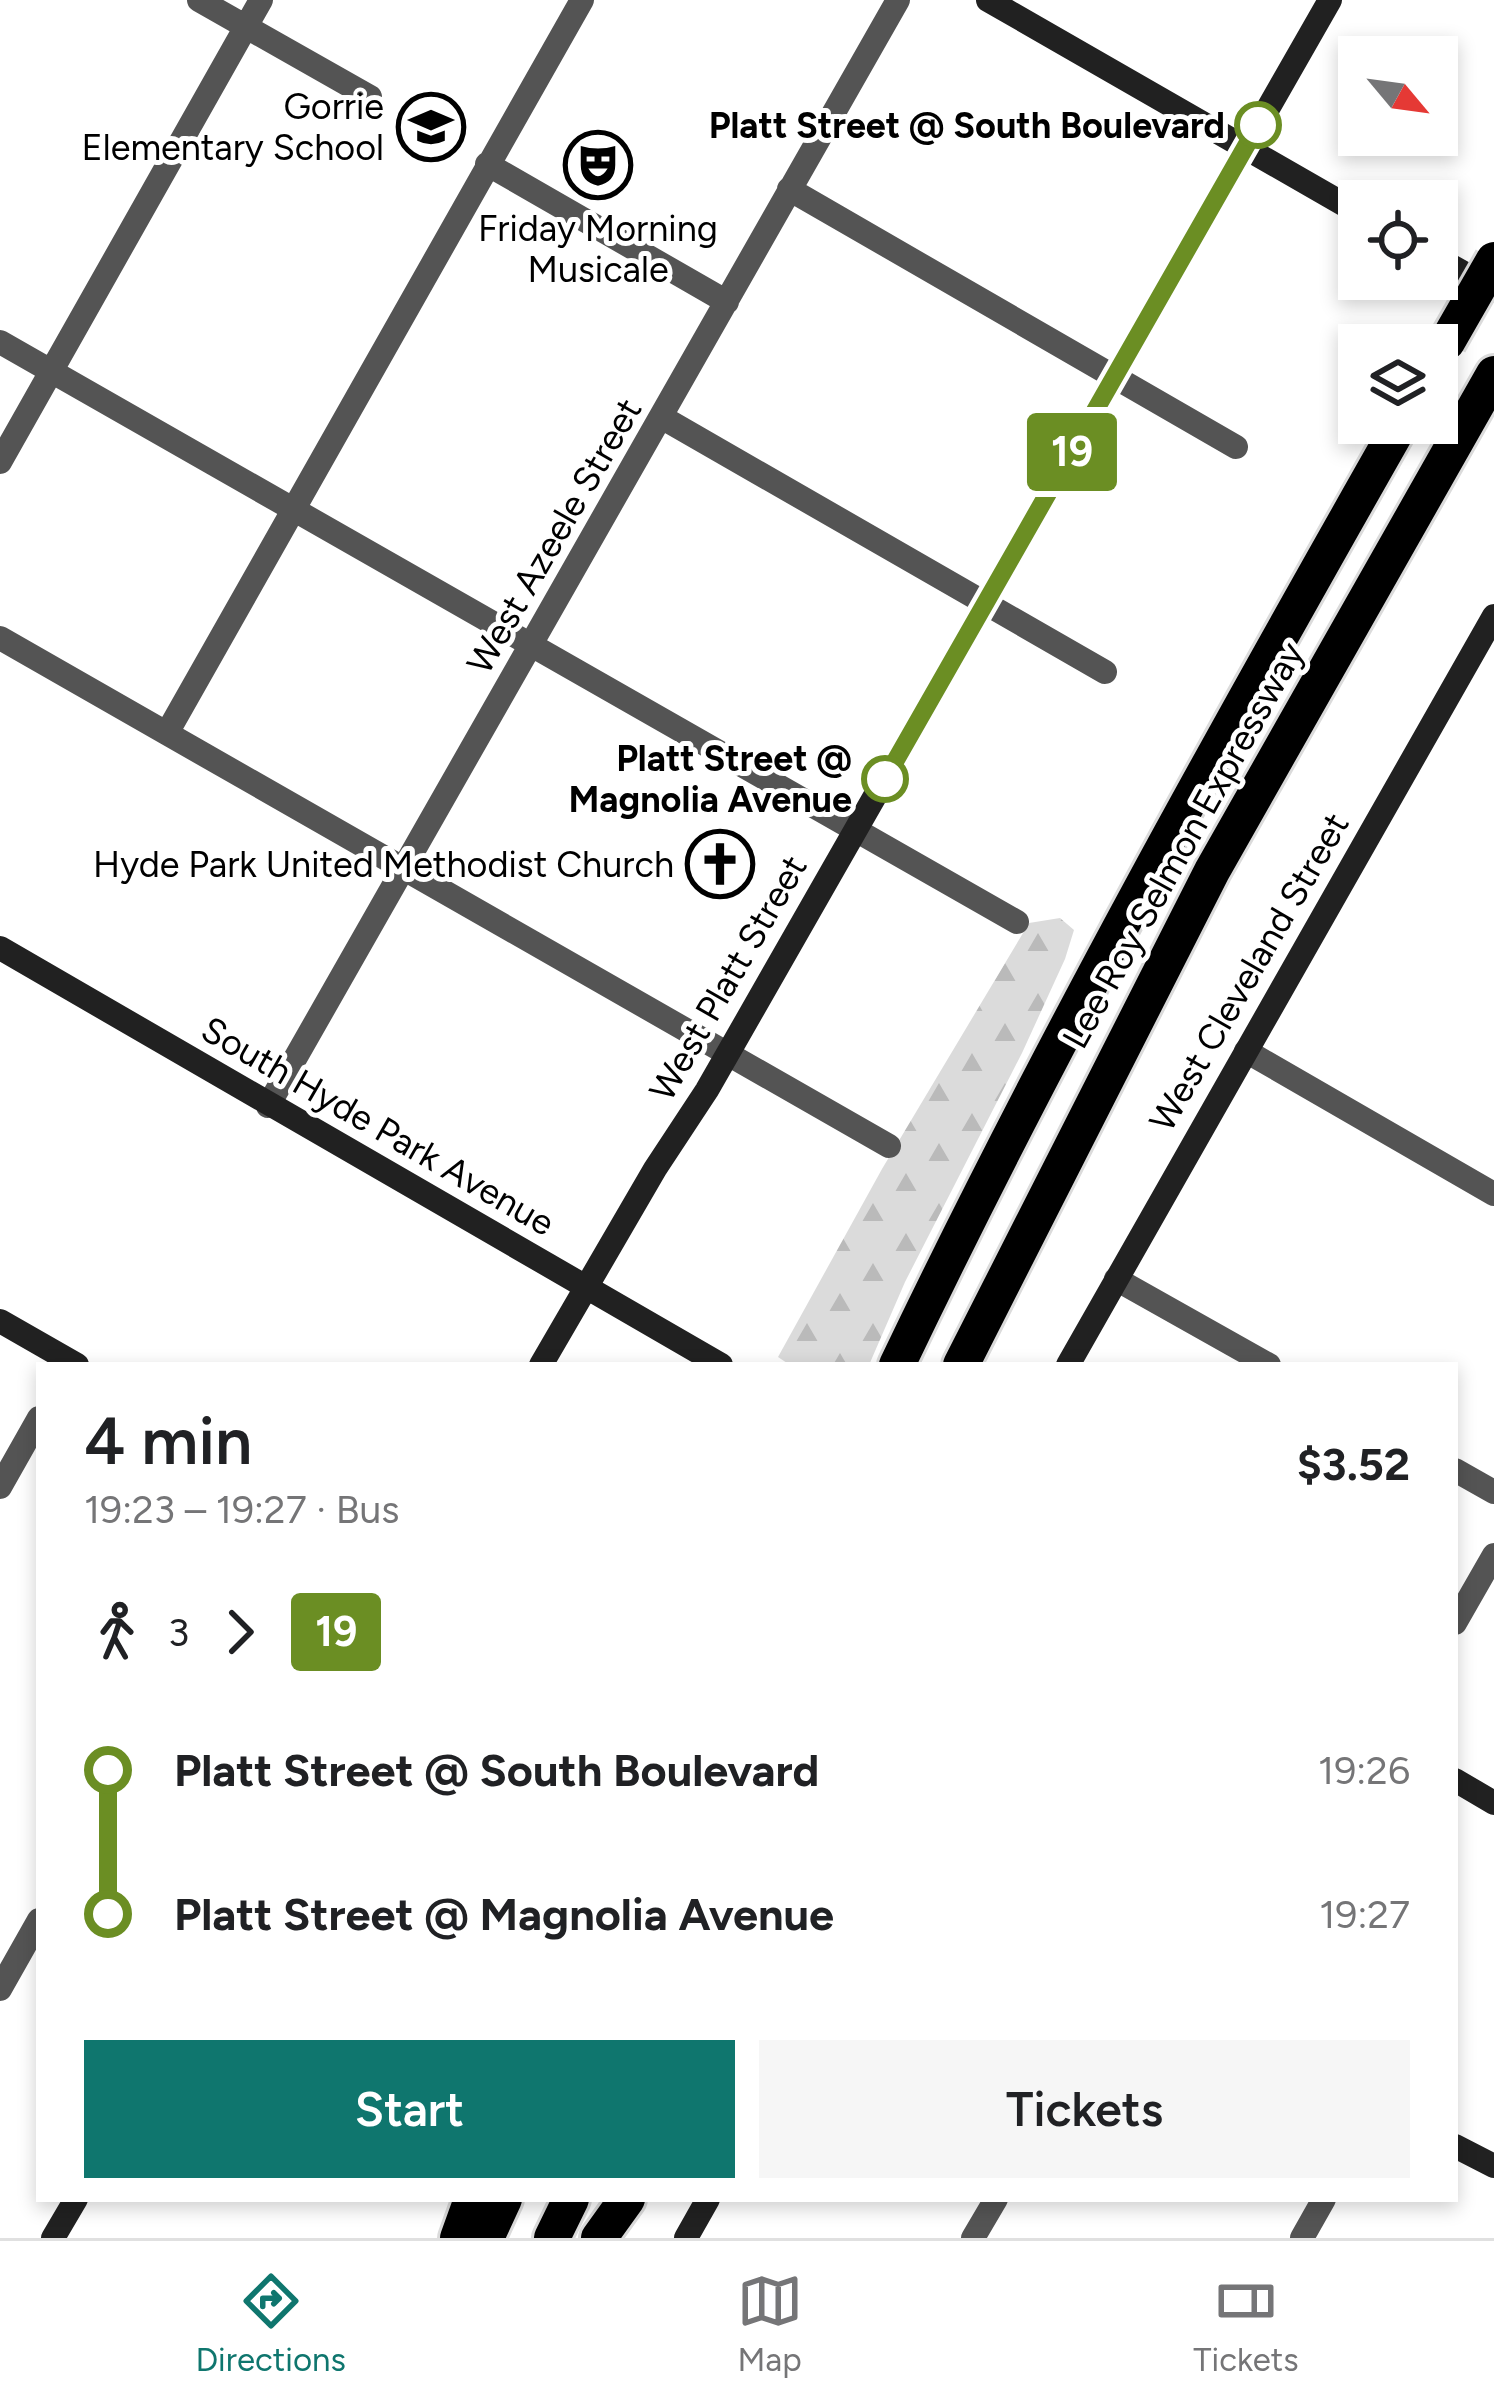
<!DOCTYPE html>
<meta charset="utf-8">
<style>
body{margin:0;font-family:Figtree,sans-serif;background:#f6f6f6;color:#202124;height:100vh;display:flex;flex-direction:column;font-size:45px;white-space:nowrap}
*{box-sizing:border-box;margin:0}
p{font-size:39px;color:#757577}
.icon{flex:none;width:66px;height:66px;fill:none;stroke:currentColor;stroke-width:2;stroke-linecap:round;stroke-linejoin:round}
.map{position:relative;flex:1;overflow:hidden}
.details{position:absolute;left:36px;top:1362px;width:1422px;height:840px;display:flex;flex-direction:column;background:#fff;border-radius:0px;box-shadow:0 6px 18px #0003}
.details>*{flex:none}
.badge{padding:0 24px;border-radius:9px;font-size:42px;line-height:78px}
.needle{width:78px;rotate:119deg}
.fabs{position:absolute;left:1338px;top:36px;display:grid;gap:24px}
.fabs a{display:grid;place-items:center;width:120px;height:120px;border-radius:0px;background:#fff;box-shadow:0 6px 18px #0003;font-size:60px}
.map>.badge{position:absolute;translate:-50% -50%;box-shadow:0 0 0 6px #fff}
.legs{display:flex;align-items:center;gap:18px;height:132px;padding:0 48px;font-size:39px}
.legs p{margin-inline-start:auto}
.head{display:flex;align-items:center;justify-content:space-between;height:204px;padding:0 48px}
h1{font-size:66px;font-weight:600;line-height:90px}
.button{display:flex;gap:24px;margin-top:auto;padding:24px 48px}
.button a{flex:1;height:138px;border-radius:0px;background:#0f766e;color:#fff;font-size:48px;font-weight:600;line-height:138px;text-align:center}
.button a+a{background:#f6f6f6;color:#202124}
ul{padding:0 48px;list-style:none}
li{display:flex;align-items:center;gap:42px;height:144px;font-size:45px}
li i{display:grid;place-items:center;width:18px;height:100%;margin:0 15px;background:currentColor}
li i::after{content:'';width:30px;height:30px;margin:-15px;border:9px solid;border-radius:50%;background:#fff}
li p{margin-inline-start:auto}
li:first-child i{background:linear-gradient(#0000 50%,currentColor 0)}
li:last-child i{background:linear-gradient(currentColor 50%,#0000 0)}
.tabs{display:flex;justify-content:space-around;align-items:center;height:168px;border-top:3px solid #e0e0e0;background:#fff;font-size:33px;color:#757577}
.tabs a{display:grid;justify-items:center;gap:6px}
.tabs .current{color:#0f766e}
.map>svg:first-child{display:block}
.forest{fill:url(#forest-firs)}
.lines{fill:none;stroke-linecap:round;stroke-linejoin:round}
.highway-casing{stroke:#dbdbdb;stroke-width:42}
.street{stroke:#545454;stroke-width:24}
.secondary{stroke:#212121;stroke-width:24}
.highway{stroke:#000;stroke-width:36}
.highway-bridge-casing{stroke:#dbdbdb;stroke-width:42;stroke-linecap:butt}
.highway-bridge{stroke:#000;stroke-width:36}
.line-1-casing{stroke:#fff;stroke-width:27}
.line-1{stroke:#6b8e23;stroke-width:18}
.stop-1-dot{fill:#fff;stroke:#6b8e23;stroke-width:6}
.labels{text-anchor:middle;dominant-baseline:central;stroke-width:10;stroke-linejoin:round;paint-order:stroke}
.poi-label{font-size:36px;fill:#000;stroke:#fff;text-anchor:end}
.stop-label{font-size:36px;font-weight:bold;fill:#000;stroke:#fff;text-anchor:end}
.street-label{font-size:36px;fill:#000;stroke:#fff}
</style>
<div class="map">
<svg width="1494" height="2238" viewBox="0 0 1494 2238">
<defs>
<pattern id="forest-firs" width="22" height="20" patternUnits="userSpaceOnUse" patternTransform="scale(3)"><rect width="22" height="20" fill="#dbdbdb"/><path d="M5 1l3.5 6h-7zM16 11l3.5 6h-7z" fill="#bababa"/></pattern>
</defs>
<rect width="100%" height="100%" fill="#fff"/>
<path class="forest" d="M1060,918L1074,930L1065,959L1022,1053L905,1282L869,1365H790L778,1357L882,1169L1029,923Z"/>
<g class="lines">
<g class="highway-casing">
<path id="highway" d="M897,1365C1051,1043 1225,733 1401,423
M961,1365L1212,871L1494,374
M458,2238L472,2199
M486,2238L504,2199
M552,2238L571,2199
M599,2238L627,2199"/>
</g>
<path class="street" d="M199,0L370,97
M487,164L727,302
M789,189L1236,447
M0,342L1017,922
M663,418L1105,672
M0,462L261,0
M0,638L889,1146
M167,733L582,0
M1246,1051L1494,1194
M268,1106L898,0
M1116,1279L1269,1365
M1455,1470L1494,1492
M0,1487L39,1418
M1455,1623L1494,1555
M0,1989L39,1920
M973,2238L996,2199
M1302,2238L1324,2199"/>
<path class="secondary" d="M988,0L1359,213
M1437,258L1492,289
M0,948L721,1365
M0,1321L77,1365
M541,1365L655,1169L707,1090L1330,0
M1068,1365L1494,616
M1455,1780L1494,1803
M1455,2146L1494,2166
M53,2238L76,2199
M686,2238L708,2199"/>
<use href="#highway" class="highway"/>
<g class="highway-bridge-casing">
<path id="highway-bridge" d="M1447,342L1494,260"/>
</g>
<use href="#highway-bridge" class="highway-bridge"/>
</g>
<g class="lines">
<g class="line-1-casing">
<path id="line-1" d="M885,779L1258,125"/>
</g>
<use href="#line-1" class="line-1"/>
</g>
<defs>
<g id="school-ring" transform="scale(3.45)"><circle r="9.5" fill="#fff" stroke="#000" stroke-width="1.5"/><path d="M0-5L7-2L0 1L-7-2ZM-4 1L0 2.5L4 1V4Q0 6-4 4Z" fill="#000"/></g>
<g id="theatre-ring" transform="scale(3.45)"><circle r="9.5" fill="#fff" stroke="#000" stroke-width="1.5"/><path d="M-5-5.5Q0-4 5-5.5V0Q5 5 0 6Q-5 5-5 0ZM-3.3-2.5H-1v1.5H-3.3ZM1-2.5H3.3v1.5H1ZM-2.8 1Q0 5.5 2.8 1Z" fill="#000"/></g>
<g id="church-ring" transform="scale(3.45)"><circle r="9.5" fill="#fff" stroke="#000" stroke-width="1.5"/><path d="M-1.2-6h2.4v3.5h3.3v2.4h-3.3V6h-2.4V-.1h-3.3v-2.4h3.3Z" fill="#000"/></g>
</defs>
<g fill-rule="evenodd">
<use href="#school-ring" x="431" y="127"/>
<use href="#theatre-ring" x="598" y="165"/>
<use href="#church-ring" x="720" y="864"/>
</g>
<g class="stop-1-dot">
<circle cx="1258" cy="125" r="21"/>
<circle cx="885" cy="779" r="21"/>
</g>
<g class="labels">
<g class="poi-label">
<text x="384" y="106">Gorrie<tspan x="384" dy="41">Elementary School</tspan></text>
<text x="598" y="228" text-anchor="middle">Friday Morning<tspan x="598" dy="41">Musicale</tspan></text>
<text x="674" y="864">Hyde Park United Methodist Church</text>
</g>
<g class="stop-label">
<text x="1225" y="125">Platt Street @ South Boulevard</text>
<text x="852" y="758">Platt Street @<tspan x="852" dy="41">Magnolia Avenue</tspan></text>
</g>
<g class="street-label">
<text transform="translate(554 536) rotate(-60)">West Azeele Street</text>
<text transform="translate(1183 845) rotate(-61)">Lee Roy Selmon Expressway</text>
<text transform="translate(1249 972) rotate(-60)">West Cleveland Street</text>
<text transform="translate(728 978) rotate(-60)">West Platt Street</text>
<text transform="translate(378 1126) rotate(30)">South Hyde Park Avenue</text>
</g>
</g>
</svg>
<div class="fabs">
<a><svg class="needle" viewBox="-14 -14 28 28"><path d="M0-13l5 13h-10z" fill="#e53935"/><path d="M0 13l5-13h-10z" fill="#757577"/></svg></a>
<a><svg class="icon" aria-label="locate" viewBox="0 0 24 24"><circle cx="12" cy="12" r="6"/><path d="M12 2v4M12 18v4M2 12h4M18 12h4"/></svg></a>
<a><svg class="icon" aria-label="layers" viewBox="0 0 24 24"><path d="M12 4l9 5-9 5-9-5zM3 14l9 5 9-5"/></svg></a>
</div>
<b class="badge" style="left:1072px;top:452px;background:#6b8e23;color:#fff">19</b>
<section class="details">
<div class="head"><div><h1>4 min</h1><p>19:23 – 19:27 · Bus</p></div><b>$3.52</b></div>
<div class="legs"><svg class="icon" aria-label="walk" viewBox="0 0 24 24"><circle cx="13" cy="4" r="2"/><path d="M13 8l-2 6 4 7M11 14l-3 7M7 12l3-4h3l4 4"/></svg>3<svg class="icon" aria-label="forward" viewBox="0 0 24 24"><path d="M9 5l7 7-7 7"/></svg><b class="badge" style="background:#6b8e23;color:#fff">19</b></div>
<ul>
<li><i style="color:#6b8e23"></i><b>Platt Street @ South Boulevard</b><p>19:26</p></li>
<li><i style="color:#6b8e23"></i><b>Platt Street @ Magnolia Avenue</b><p>19:27</p></li>
</ul>
<div class="button"><a>Start</a><a>Tickets</a></div>
</section>
</div>
<nav class="tabs">
<a class="current"><svg class="icon" aria-label="directions" viewBox="0 0 24 24"><path d="M12 3l9 9-9 9-9-9zM9 14v-3h6M13 9l2 2-2 2"/></svg>Directions</a>
<a><svg class="icon" aria-label="map" viewBox="0 0 24 24"><path d="M3 6l6-2 6 2 6-2v14l-6 2-6-2-6 2zM9 4v14M15 6v14"/></svg>Map</a>
<a><svg class="icon" aria-label="tickets" viewBox="0 0 24 24"><path d="M3 7h18v10H3zM15 7v10"/></svg>Tickets</a>
</nav>
